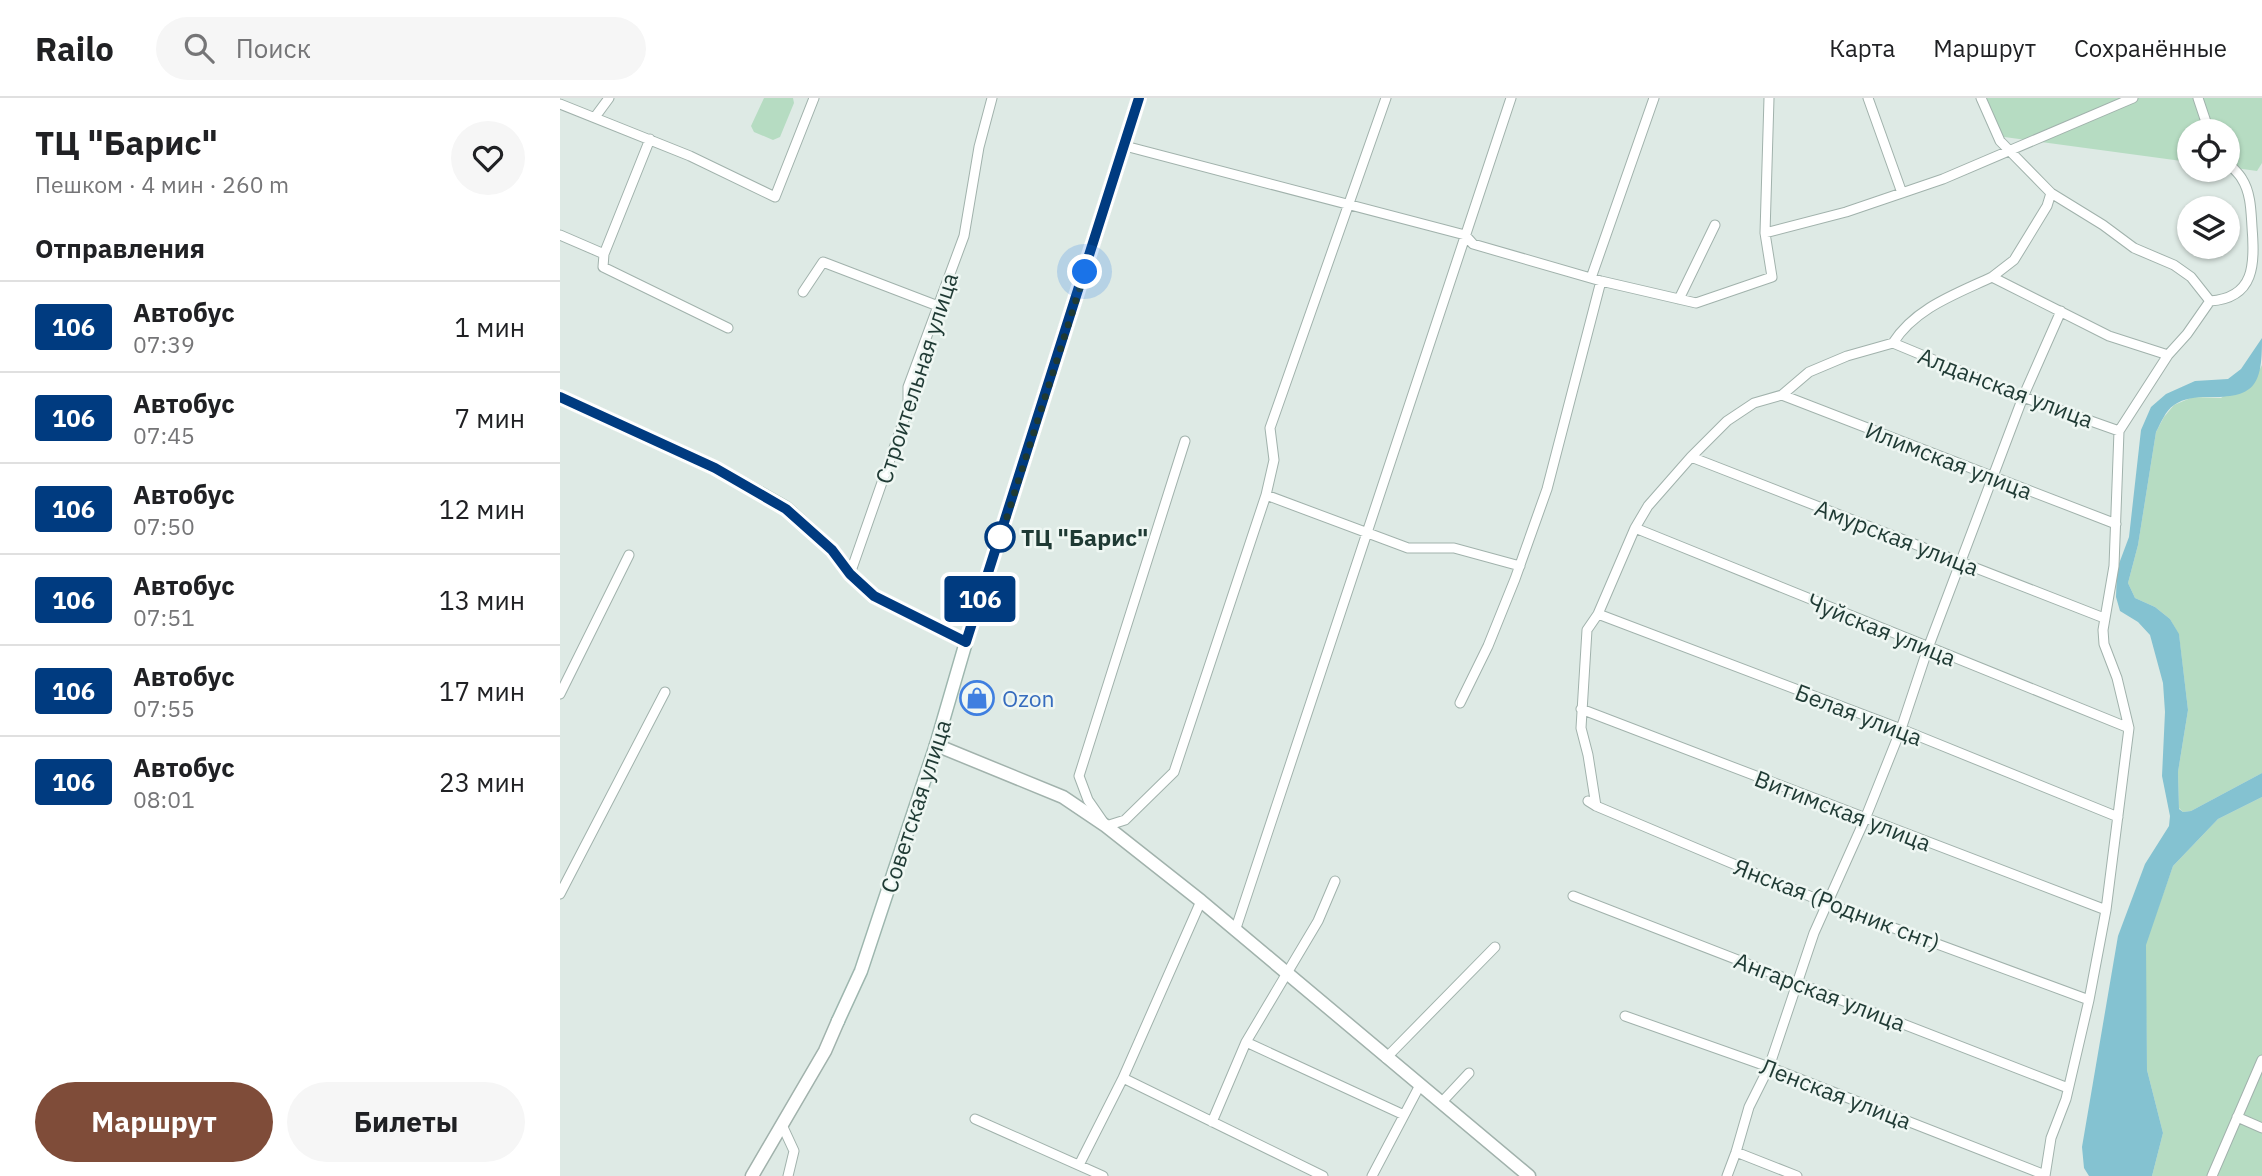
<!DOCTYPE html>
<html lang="ru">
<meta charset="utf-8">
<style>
body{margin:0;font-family:"IBM Plex Sans",sans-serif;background:#f6f6f6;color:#202124;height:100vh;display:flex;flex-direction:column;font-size:26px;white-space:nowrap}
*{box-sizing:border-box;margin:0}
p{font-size:23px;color:#757577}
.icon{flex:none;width:38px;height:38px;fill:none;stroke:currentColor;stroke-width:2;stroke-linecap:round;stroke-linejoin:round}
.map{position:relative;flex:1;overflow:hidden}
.side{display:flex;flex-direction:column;background:#fff;width:560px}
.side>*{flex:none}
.badge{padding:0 14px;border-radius:5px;font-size:24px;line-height:46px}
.controls{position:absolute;left:1617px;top:21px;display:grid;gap:14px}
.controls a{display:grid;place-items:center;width:63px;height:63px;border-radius:50%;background:#fff;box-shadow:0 2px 5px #0004;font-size:35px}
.you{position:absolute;width:35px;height:35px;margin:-18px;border:5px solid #fff;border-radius:50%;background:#1a73e8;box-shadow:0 0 0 10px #1a73e833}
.map>.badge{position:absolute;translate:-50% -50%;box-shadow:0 0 0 4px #fff}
h2{padding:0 35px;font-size:26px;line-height:63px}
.round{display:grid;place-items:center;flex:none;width:74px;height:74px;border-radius:37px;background:#f6f6f6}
.headline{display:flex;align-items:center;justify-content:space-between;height:119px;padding:0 35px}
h1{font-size:33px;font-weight:700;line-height:52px}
.button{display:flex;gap:14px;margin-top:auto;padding:14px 35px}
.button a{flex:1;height:80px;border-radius:42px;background:#7f4c39;color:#fff;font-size:28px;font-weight:700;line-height:80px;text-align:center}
.button a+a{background:#f6f6f6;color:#202124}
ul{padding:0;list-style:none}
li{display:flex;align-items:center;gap:21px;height:91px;padding:0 35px;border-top:2px solid #e0e0e0}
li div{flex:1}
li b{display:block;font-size:26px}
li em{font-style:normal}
li .badge{min-width:77px;font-weight:700;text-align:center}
header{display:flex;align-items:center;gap:42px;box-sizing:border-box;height:98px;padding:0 35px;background:#fff;border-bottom:2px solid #e0e0e0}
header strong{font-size:33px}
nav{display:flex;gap:38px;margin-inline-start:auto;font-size:24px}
.search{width:490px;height:63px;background:#f6f6f6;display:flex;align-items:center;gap:18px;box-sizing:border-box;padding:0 24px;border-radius:38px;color:#757577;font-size:26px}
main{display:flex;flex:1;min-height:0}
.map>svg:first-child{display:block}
.green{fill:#b6dcc2}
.water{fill:#84c2d1}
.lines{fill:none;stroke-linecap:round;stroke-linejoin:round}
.minor-casing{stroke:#a1b2ac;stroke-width:11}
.tertiary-casing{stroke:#a1b2ac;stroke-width:15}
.secondary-casing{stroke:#9db6ae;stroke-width:15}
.minor{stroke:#fff;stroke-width:9}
.tertiary{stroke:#fff;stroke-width:12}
.secondary{stroke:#fff;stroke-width:12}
.line-casing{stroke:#fff;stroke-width:16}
.line{stroke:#003b80;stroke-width:10}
.walk{stroke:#1f3a34;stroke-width:7;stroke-dasharray:0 12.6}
.stop-dot{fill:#fff;stroke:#003b80;stroke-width:3.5}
.labels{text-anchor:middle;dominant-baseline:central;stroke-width:5;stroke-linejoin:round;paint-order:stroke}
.street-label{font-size:23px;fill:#1f3a34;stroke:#eff7f3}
.stop-label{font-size:23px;font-weight:bold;fill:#1f3a34;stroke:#eff7f3;text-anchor:start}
.shop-label{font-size:23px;fill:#366cbe;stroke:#eff7f3;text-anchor:start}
</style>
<header>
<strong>Railo</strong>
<div class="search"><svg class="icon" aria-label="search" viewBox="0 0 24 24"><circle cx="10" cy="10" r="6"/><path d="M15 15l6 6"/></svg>Поиск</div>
<nav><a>Карта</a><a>Маршрут</a><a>Сохранённые</a></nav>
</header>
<main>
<section class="side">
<div class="headline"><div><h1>ТЦ &quot;Барис&quot;</h1><p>Пешком · 4 мин · 260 m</p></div><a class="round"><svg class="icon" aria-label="heart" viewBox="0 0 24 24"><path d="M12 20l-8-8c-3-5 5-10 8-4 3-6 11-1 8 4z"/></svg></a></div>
<h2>Отправления</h2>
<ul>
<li><span class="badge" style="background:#003b80;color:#fff">106</span><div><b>Автобус</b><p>07:39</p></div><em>1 мин</em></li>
<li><span class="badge" style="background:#003b80;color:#fff">106</span><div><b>Автобус</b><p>07:45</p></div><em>7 мин</em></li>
<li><span class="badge" style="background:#003b80;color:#fff">106</span><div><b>Автобус</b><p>07:50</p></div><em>12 мин</em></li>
<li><span class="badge" style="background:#003b80;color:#fff">106</span><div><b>Автобус</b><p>07:51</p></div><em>13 мин</em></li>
<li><span class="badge" style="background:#003b80;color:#fff">106</span><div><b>Автобус</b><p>07:55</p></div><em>17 мин</em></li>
<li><span class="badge" style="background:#003b80;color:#fff">106</span><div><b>Автобус</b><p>08:01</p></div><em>23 мин</em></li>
</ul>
<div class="button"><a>Маршрут</a><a>Билеты</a></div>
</section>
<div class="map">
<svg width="1702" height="1078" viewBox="0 0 1702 1078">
<rect width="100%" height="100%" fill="#deeae5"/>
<path class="green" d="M204,0H233L234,5L220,39L213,42L194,34L191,28Z
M1425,0H1702V65L1697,73L1668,69V33H1629V64L1437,38Z
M1702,267V675L1631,713L1623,714L1619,710L1618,674L1628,612L1619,537L1610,521L1595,509L1575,500L1568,485L1578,447L1596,334L1604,319L1614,307L1633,299L1661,300L1700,271Z
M1702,699V1078H1592L1603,1035L1587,972L1585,847L1613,768L1658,721Z"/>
<path class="water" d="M1702,240C1702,287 1696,300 1647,299C1636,299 1624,300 1614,307C1605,313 1601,325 1596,334L1578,447L1568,485L1575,500L1595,509L1610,521L1619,536L1628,612L1618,674L1619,711L1623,714L1631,713L1702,675V699L1658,721L1613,768L1586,847L1587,972L1603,1035L1592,1078H1529L1524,1070L1522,1049L1558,838L1585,766L1609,728L1610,718L1602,678L1605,614L1603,585L1590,537L1578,524L1560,513L1556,499L1557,471L1569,439L1581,332L1591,309L1606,296L1635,283L1668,281L1681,271Z"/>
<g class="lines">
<g class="minor-casing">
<path id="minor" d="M1308,0L1342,95
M1421,0L1440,43L1491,95L1543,127L1574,150L1614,167L1631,179L1650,203L1627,236L1608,257L1559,333L1554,468L1543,532L1544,546L1557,580L1569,630L1546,812L1529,902L1506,1001L1491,1040L1485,1078
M1638,0L1649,33
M0,6L130,58L215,99L254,0
M35,19L49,0
M565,48L905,137L913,146L1041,183L1136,205L1212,179L1205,135L1209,0
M1491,95L1487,108L1454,162L1432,179L1549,238L1608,257
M1205,135L1286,114L1383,81L1573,0
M0,137L44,156L43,169L168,230
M44,156L90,41
M1031,180L1094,0
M243,194L263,164L378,208
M1119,201L1155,127
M1650,203C1695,200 1695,166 1692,129C1691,114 1691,95 1682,81C1679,75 1672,70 1668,64
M1333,245L1463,299L1559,333
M1222,297L1556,426
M625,343L519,678L528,702L546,728L565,722L614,674L706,397L714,362L710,330L826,0
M1131,359L1544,520
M706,397L848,450H894L960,468
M1075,430L1569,630
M290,476L348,310V289L404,138L419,49L432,0
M1038,516L1341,631L1558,719
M0,596L69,457
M900,605L928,548L955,481L987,391L1041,183
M1021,611L1546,812
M1028,703L1036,708L1266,805L1529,902
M1036,708L1028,657L1021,630L1027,532L1038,516L1075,430L1088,408L1131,359L1167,323L1194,305L1222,297L1249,274L1287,258L1333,245C1355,210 1396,196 1432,179
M0,796L105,594
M1013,798L1508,990
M675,833L951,0
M1065,918L1209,969L1485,1077
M686,944L844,1017
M826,960L935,849
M563,980L763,1078
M881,1005L909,975
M1677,1019L1702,1030
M415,1021L543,1078
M652,1024L686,944L758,823L775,783
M222,1027L234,1053L228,1078
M1176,1054L1237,1078
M519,1067L563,980L641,803
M812,1078L860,987
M1167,1078L1176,1054L1189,1009L1209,969L1254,835L1305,721L1341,631L1368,550L1463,299L1501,213
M1652,1078L1702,962"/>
</g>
<g class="tertiary-casing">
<path id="tertiary" d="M376,647L503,699L546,728L641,803L969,1078
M192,1078L265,953L278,923"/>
</g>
<g class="secondary-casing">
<path id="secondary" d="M0,299L155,370L226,410L272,452L290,476L314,498L406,544
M278,923L301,873L376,647L406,544L579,0"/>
</g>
<use href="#minor" class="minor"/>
<use href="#tertiary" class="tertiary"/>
<use href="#secondary" class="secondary"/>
</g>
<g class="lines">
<g class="line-casing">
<path id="line" d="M0,299L155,370L226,411L272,452L290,476L314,498L406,544L579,0"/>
</g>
<use href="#line" class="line"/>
<path class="walk" d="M440,439L438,447L525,174"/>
</g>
<defs>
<g id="shop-ring" transform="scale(1.75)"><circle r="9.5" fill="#eff7f3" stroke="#3f7fe0" stroke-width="1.5"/><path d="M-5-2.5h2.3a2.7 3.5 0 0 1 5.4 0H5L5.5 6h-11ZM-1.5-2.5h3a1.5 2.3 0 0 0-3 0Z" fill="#3f7fe0"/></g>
</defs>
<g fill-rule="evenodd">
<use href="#shop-ring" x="417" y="600"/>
</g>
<circle class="stop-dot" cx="440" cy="439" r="14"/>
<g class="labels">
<g class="street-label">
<text transform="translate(356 280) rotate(-72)">Строительная улица</text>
<text transform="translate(1446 289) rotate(21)">Алданская улица</text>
<text transform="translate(1389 362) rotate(21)">Илимская улица</text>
<text transform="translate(1337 439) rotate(21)">Амурская улица</text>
<text transform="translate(1322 531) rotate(22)">Чуйская улица</text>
<text transform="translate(1299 616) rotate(21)">Белая улица</text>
<text transform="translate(355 708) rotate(-72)">Советская улица</text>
<text transform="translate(1283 712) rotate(21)">Витимская улица</text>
<text transform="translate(1277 806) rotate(21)">Янская (Родник снт)</text>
<text transform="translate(1260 893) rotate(21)">Ангарская улица</text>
<text transform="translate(1276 995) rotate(21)">Ленская улица</text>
</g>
<g class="stop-label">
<text x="461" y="439">ТЦ "Барис"</text>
</g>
<g class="shop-label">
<text x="442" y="600">Ozon</text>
</g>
</g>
</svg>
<div class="controls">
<a><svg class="icon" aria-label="locate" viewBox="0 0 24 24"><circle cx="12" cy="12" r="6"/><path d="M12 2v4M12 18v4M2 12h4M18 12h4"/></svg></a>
<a><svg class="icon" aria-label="layers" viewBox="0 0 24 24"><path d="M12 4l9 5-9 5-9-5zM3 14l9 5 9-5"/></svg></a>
</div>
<div class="you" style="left:525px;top:174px"></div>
<b class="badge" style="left:420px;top:501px;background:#003b80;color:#fff">106</b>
</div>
</main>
